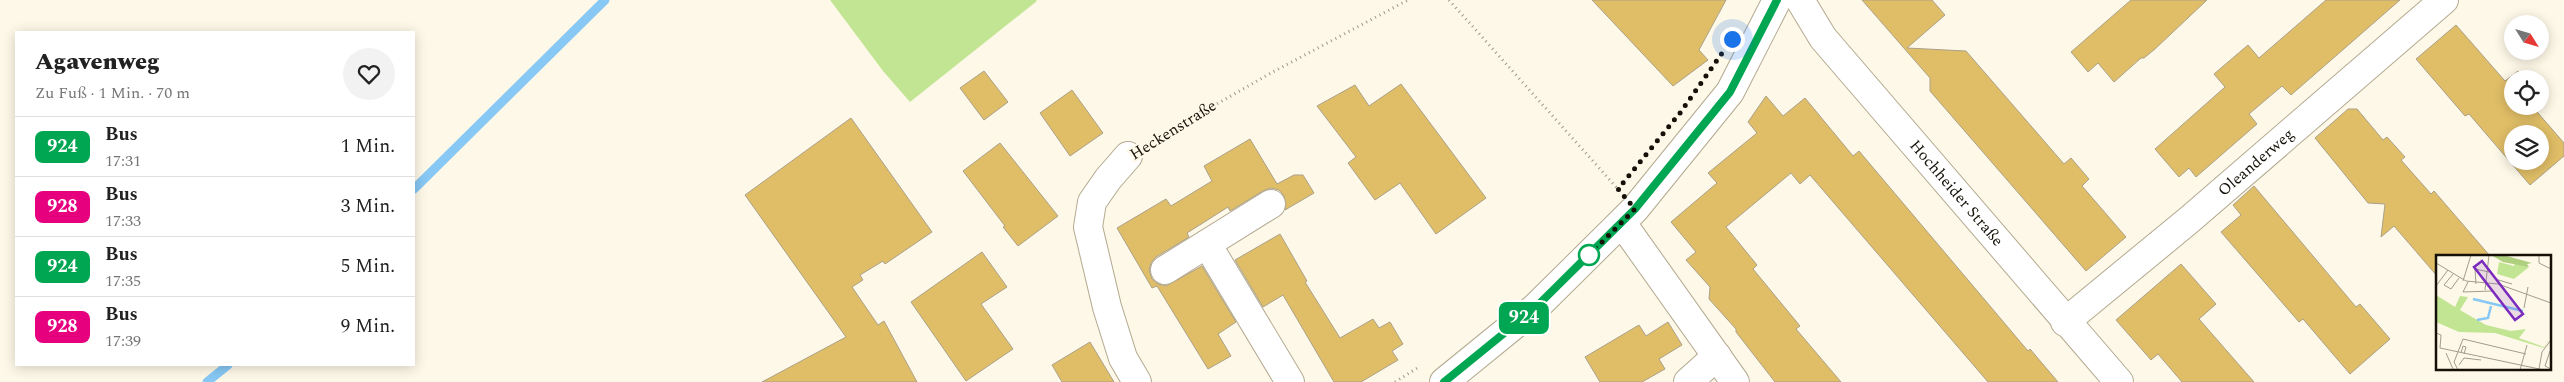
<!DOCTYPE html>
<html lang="de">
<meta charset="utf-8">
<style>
body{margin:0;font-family:Spectral,serif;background:#f2f2f2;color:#222;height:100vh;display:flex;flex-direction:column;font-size:19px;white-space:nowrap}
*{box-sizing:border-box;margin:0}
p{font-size:16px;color:#767676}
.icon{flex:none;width:28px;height:28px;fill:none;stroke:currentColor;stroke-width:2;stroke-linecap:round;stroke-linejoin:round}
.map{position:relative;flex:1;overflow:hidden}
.panel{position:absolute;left:15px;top:31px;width:400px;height:335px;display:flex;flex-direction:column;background:#fff;border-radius:0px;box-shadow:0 2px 12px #0003}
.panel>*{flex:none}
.badge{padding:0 10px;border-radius:8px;font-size:18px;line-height:32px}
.needle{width:32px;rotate:127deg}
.tools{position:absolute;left:2504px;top:15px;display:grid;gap:10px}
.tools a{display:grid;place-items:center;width:45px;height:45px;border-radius:50%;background:#fff;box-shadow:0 2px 12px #0003;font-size:25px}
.you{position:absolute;width:25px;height:25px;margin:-12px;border:4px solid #fff;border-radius:50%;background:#1a73e8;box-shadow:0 0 0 8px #1a73e833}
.map>.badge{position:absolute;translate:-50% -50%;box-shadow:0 0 0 2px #fff}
.round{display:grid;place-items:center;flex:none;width:52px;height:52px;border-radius:26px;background:#f2f2f2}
.head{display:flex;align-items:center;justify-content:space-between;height:85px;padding:0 20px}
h1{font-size:24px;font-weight:800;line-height:38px}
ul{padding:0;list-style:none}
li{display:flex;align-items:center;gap:15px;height:60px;padding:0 20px;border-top:1px solid #e0e0e0}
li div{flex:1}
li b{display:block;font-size:19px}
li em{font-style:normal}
li .badge{min-width:55px;font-weight:700;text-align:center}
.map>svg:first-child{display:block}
.green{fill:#c2e594}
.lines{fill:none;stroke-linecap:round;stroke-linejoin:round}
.stream{stroke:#87c8f4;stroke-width:9}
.building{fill:#e0be67;stroke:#aba188;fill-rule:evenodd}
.minor-casing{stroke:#b3a990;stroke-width:30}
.path{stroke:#9d988b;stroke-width:3;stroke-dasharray:1 4;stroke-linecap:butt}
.minor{stroke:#fff;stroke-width:28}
.line-casing{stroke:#fff;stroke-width:11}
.line{stroke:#00a651;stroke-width:8}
.walk{stroke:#151108;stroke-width:5;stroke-dasharray:0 9}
.stop-dot{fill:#fff;stroke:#00a651;stroke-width:2.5}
.labels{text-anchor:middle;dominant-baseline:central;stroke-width:5;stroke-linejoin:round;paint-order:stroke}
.street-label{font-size:16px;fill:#151108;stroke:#fef8e8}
.inset-river{fill:none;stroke:#87c8f4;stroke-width:2.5}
.inset-road{fill:none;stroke:#a19c8e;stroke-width:1}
.view{fill:#7b2cbf;fill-opacity:0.15;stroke:#7b2cbf;stroke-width:2.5}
.inset-edge{fill:none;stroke:#151108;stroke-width:2.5}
</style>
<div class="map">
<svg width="2564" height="382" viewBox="0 0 2564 382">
<rect width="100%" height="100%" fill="#fef8e8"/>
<path class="green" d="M830,0H1036L1037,1L910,102L883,71Z"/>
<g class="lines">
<path class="stream" d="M414,189L605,0
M207,382L228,365"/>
</g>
<path class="building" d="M1592,0H1726L1699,50L1708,60L1673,86Z
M1862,0H1932L1945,15L1907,48L1966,51L2064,164L2071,158L2089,179L2082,186L2126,237L2086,271L1930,91V78Z
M2131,0H2207L2155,49L2144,58H2141L2114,82L2098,63L2088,72L2071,52Z
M2326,0H2400L2291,95L2282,86L2249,114L2257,124L2196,177L2189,168L2179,177L2155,149L2225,87L2214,74L2248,45L2259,58Z
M2456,25L2505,81L2518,71L2524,79H2512V106H2532L2564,143V156L2530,185L2469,114L2465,116L2416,59ZM2512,134H2540V161H2512Z
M984,71L1008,102L984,120L960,88Z
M1401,84L1486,198L1436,234L1400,183L1375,200L1348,163L1356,157L1317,106L1355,85L1369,106Z
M1072,90L1103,133L1070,156L1040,113Z
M1766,96L1783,116L1805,98L1853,156L1859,151L2028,351L2030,349L2058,382H1988L1810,175L1800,184L1791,173L1726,227L1757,265L1753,269L1800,326L1796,329L1841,382H1775L1736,332V329L1709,299L1710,287L1686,260L1696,252L1671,222L1717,183L1708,173L1757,133L1748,122Z
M2348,109H2357L2383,140L2387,137L2405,157L2401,160L2431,194L2434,191L2490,256H2438V277L2394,226L2381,237L2385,204L2368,203L2315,138Z
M851,118L932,232L885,264L883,261L860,275L863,280L852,287L878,325L884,321L917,382H762L846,337L745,195Z
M1250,139L1277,184L1294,175H1303L1314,193L1285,210L1284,196L1279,190L1271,188L1263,191L1230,211L1228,207L1187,233L1189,237L1156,257L1151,263L1149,270L1152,279L1158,284L1166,286L1202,266L1236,322L1218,334L1231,356L1208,369L1157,286L1152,288L1117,228L1166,199L1171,206L1212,181L1204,166Z
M1000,143L1058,216L1018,246L1003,227L1005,226L963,171Z
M2254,186L2356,307L2360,304L2390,339L2350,374L2303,319L2299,322L2221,232L2241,215L2233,205Z
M1280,234L1307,281L1305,282L1340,338L1373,319L1379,328L1390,322L1403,344L1392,351L1398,360L1361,382H1334L1283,295L1263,307L1235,260Z
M982,252L1007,287L981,304L1013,349L966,381L911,302Z
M2181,264L2216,304L2199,319L2254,382H2182L2158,354L2151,360L2116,320Z
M1668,322L1682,345L1659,359L1665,369L1642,382H1600L1585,357L1639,325L1646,336Z
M1090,342L1114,382H1062L1052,365Z"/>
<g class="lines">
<g class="minor-casing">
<g id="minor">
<path id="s1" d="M1800,0L1823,38L2119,382"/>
<path d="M1128,156L1108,179L1092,202L1088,227L1107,307L1123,358L1137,382"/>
<path d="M1622,223L1735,382"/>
<path d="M1207,244L1290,382"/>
<path d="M1165,270L1271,204"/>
<path id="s2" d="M2065,322L2189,220L2444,0"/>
<path d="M1444,382L1535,308L1635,209L1730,92L1777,0"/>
<path d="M1688,382L1717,356"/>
</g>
</g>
<path class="path" d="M1449,0L1617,188
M1152,141L1271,73L1408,0
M1395,382L1419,367"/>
<use href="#minor" class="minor"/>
</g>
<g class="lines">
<g class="line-casing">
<path id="line" d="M1444,382L1535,308L1635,209L1730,92L1777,0"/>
</g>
<use href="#line" class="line"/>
<path class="walk" d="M1589,255L1586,258L1635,209L1618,189L1680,113L1732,39"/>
</g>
<circle class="stop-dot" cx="1589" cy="255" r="10"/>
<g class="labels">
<g class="street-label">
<text transform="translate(1173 130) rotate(-32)">Heckenstraße</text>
<text stroke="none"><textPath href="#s2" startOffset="249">Oleanderweg</textPath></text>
<text stroke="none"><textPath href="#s1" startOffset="249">Hochheider Straße</textPath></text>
</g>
</g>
<g transform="translate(2436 255)">
<rect width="115" height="115" fill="#fef8e8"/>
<path d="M63,7L78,11L79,8L93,12L78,24L61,19ZM0,40L19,52L24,41L32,42L24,55L50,70L75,76L90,74L83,83L108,92L115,83L108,93L59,78L23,77L0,67Z" fill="#c2e594"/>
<path d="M55,0H67L96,8L91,9L93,12L67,7Z" fill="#adcf7e"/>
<path class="inset-river" d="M37,44L87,56M41,65L52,63L55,51"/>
<path class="inset-road" d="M103,0V8L115,14M0,8L30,26L62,29L115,48M17,19L8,30L15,34L23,23M59,24L76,29M27,26L35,0M32,27L27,37L56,36M40,29L39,14L53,17M0,31L12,15M49,35L53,0M88,53L92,32M0,78L5,80L4,93L108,115M114,96L109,111L115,114M10,98L17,114M25,98L27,91L30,92L28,99M23,110L28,103L45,105M103,114L106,97L115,85M22,115L18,107L27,84L90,99M84,115L91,90"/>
<path class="view" d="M46,6L87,59L79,65L38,12Z"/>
<rect width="115" height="115" class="inset-edge"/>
</g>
</svg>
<div class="tools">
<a><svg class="needle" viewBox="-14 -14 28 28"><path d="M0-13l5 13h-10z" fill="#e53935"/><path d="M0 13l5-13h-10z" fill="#767676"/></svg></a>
<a><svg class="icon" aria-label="locate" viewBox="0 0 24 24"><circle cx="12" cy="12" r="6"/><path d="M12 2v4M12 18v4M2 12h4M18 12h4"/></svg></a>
<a><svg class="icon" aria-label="layers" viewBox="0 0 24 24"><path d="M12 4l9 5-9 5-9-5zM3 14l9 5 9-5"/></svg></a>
</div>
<div class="you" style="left:1732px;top:39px"></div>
<b class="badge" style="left:1524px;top:318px;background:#00a651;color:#fff">924</b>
<section class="panel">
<div class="head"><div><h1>Agavenweg</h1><p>Zu Fuß · 1 Min. · 70 m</p></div><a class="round"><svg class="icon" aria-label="heart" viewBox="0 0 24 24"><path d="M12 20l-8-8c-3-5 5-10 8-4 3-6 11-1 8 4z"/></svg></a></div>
<ul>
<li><span class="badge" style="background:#00a651;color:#fff">924</span><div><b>Bus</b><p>17:31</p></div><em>1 Min.</em></li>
<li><span class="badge" style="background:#e6007e;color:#fff">928</span><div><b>Bus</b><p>17:33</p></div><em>3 Min.</em></li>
<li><span class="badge" style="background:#00a651;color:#fff">924</span><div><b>Bus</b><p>17:35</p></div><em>5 Min.</em></li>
<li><span class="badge" style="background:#e6007e;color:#fff">928</span><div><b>Bus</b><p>17:39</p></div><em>9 Min.</em></li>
</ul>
</section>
</div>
